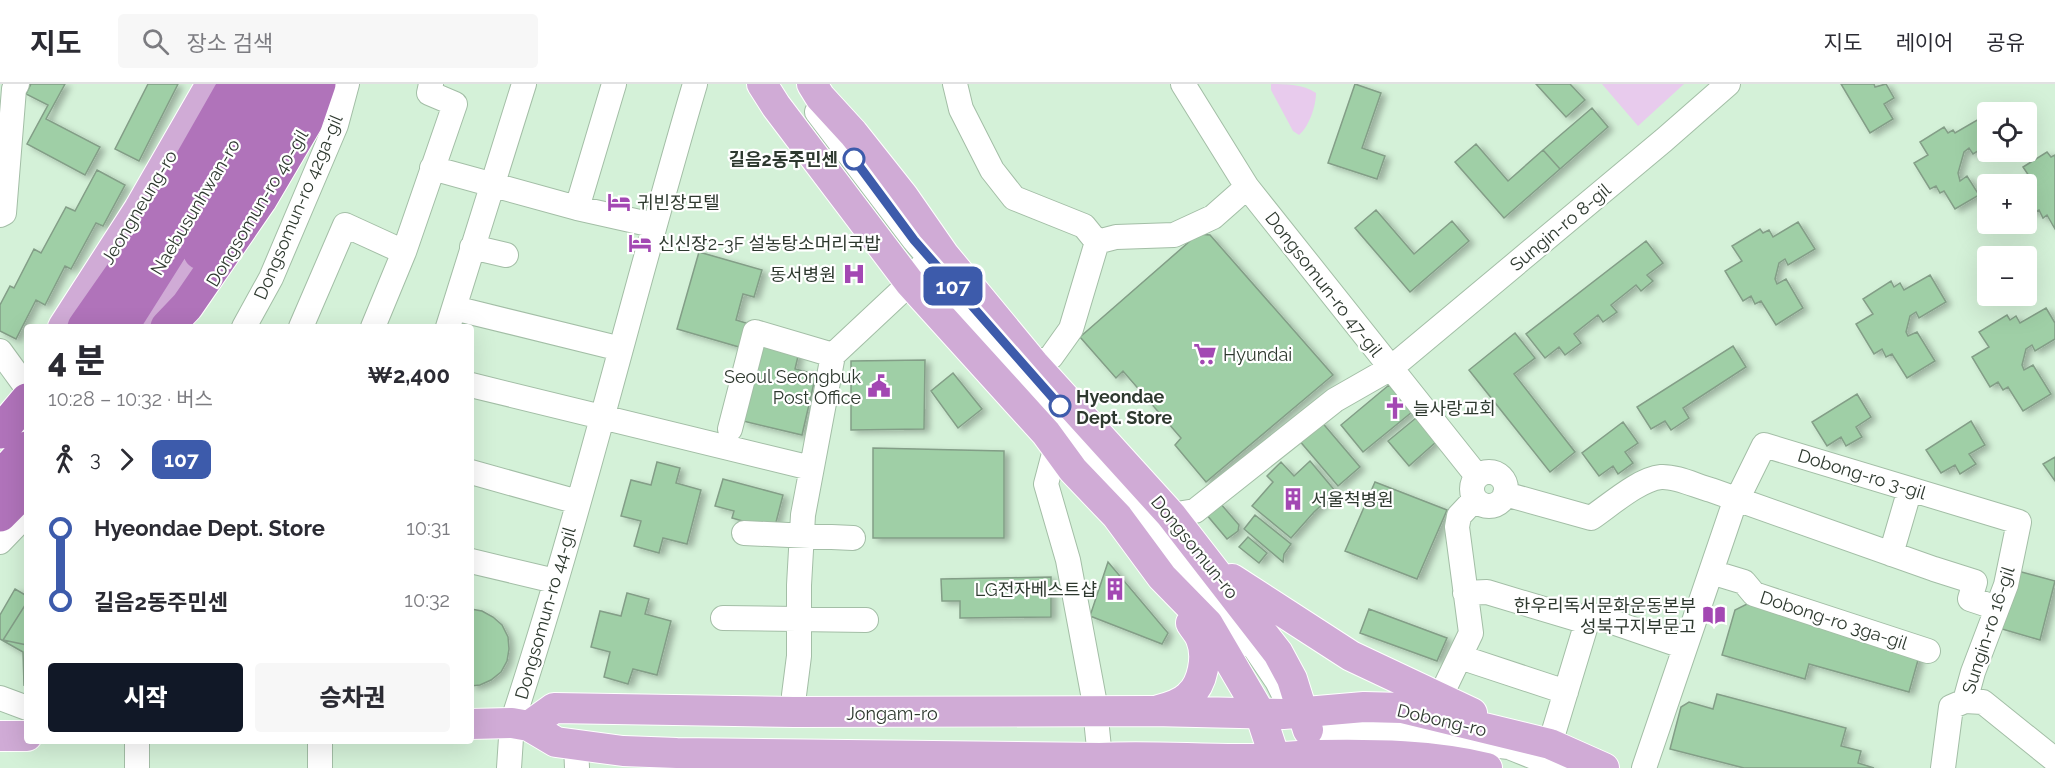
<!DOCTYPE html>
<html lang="ko">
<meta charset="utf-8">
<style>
body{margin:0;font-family:Raleway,"Noto Sans KR",sans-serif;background:#f7f7f7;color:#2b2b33;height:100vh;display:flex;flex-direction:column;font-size:22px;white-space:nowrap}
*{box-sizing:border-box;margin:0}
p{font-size:20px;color:#7c7c81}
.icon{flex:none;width:33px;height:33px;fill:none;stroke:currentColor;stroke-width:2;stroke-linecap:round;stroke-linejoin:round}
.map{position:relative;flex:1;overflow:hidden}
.panel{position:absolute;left:24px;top:240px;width:450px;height:420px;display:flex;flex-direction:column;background:#fff;border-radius:6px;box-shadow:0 6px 24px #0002}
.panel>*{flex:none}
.badge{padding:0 12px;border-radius:9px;font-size:21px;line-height:39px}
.tools{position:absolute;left:1977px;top:18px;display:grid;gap:12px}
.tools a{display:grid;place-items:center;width:60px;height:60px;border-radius:6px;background:#fff;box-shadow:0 6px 24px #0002;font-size:30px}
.map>.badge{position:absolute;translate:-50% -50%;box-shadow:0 0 0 3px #fff}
.legs{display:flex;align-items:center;gap:9px;height:66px;padding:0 24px;font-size:20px}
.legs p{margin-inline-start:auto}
.summary{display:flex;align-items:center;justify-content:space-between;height:102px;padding:0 24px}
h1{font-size:33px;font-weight:800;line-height:45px}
.button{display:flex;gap:12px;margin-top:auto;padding:12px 24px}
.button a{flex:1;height:69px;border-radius:6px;background:#111827;color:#fff;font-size:24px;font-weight:800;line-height:69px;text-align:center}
.button a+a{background:#f7f7f7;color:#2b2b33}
ul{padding:0 24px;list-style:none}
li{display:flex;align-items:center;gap:21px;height:72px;font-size:22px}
li i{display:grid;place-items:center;width:9px;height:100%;margin:0 8px;background:currentColor}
li i::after{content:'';width:15px;height:15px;margin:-8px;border:4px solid;border-radius:50%;background:#fff}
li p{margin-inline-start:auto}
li:first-child i{background:linear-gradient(#0000 50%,currentColor 0)}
li:last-child i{background:linear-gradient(currentColor 50%,#0000 0)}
header{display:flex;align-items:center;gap:36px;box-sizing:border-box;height:84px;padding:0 30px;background:#fff;border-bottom:2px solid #e1e1e2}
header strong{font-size:28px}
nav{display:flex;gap:33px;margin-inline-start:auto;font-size:21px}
.search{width:420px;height:54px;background:#f7f7f7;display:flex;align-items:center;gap:15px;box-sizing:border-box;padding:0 21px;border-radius:6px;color:#7c7c81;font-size:22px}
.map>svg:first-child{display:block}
.green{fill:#e8cbed}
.building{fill:#9fcfa6;stroke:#839e87;stroke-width:1.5;filter:url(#shadow)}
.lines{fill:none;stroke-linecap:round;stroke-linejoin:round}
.minor-casing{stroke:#a3bea6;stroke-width:26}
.major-casing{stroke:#fff;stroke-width:32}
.highway-casing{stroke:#fff;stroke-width:35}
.minor{stroke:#fff;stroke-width:24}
.major{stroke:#d0abd6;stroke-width:30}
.highway{stroke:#b073ba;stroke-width:33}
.line-1-casing{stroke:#fff;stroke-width:14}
.line-1{stroke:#3d5bab;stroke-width:9}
.stop-1-dot{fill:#fff;stroke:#3d5bab;stroke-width:3}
.labels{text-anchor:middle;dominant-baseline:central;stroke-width:4.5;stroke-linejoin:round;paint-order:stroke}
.stop-label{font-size:18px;font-weight:bold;fill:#2e392f;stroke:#fff;text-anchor:end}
.poi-label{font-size:18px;fill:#2e392f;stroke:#fff;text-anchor:start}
.street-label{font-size:18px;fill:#2e392f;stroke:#fff}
</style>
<header>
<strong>지도</strong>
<div class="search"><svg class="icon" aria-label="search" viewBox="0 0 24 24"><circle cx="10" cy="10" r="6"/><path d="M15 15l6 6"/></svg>장소 검색</div>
<nav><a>지도</a><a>레이어</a><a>공유</a></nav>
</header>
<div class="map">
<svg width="2055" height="684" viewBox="0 0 2055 684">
<defs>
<filter id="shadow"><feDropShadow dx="5" dy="3" stdDeviation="3" flood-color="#0004"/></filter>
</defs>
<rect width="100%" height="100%" fill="#d4f1d8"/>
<path class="green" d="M1271,0C1286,0 1303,0 1316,9C1316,22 1309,43 1299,51L1293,47L1271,6Z
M1602,0H1684L1638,42Z"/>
<path class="building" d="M31,0H65L46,35L100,63L85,91L27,60L48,21L26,10Z
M148,0H178L139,77L115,65Z
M1355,0L1381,9L1362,64L1385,72L1377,95L1328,79Z
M1536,0H1570L1585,16L1566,33Z
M1841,0H1874L1875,3L1886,0L1894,14L1884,20L1893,35L1870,49Z
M1592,24L1608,43L1560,85L1543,66Z
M1979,35L1988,49V61L1973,70L1969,64L1964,68L1958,89L1960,97L1967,92L1979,111L1955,125L1944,107L1940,109L1936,102L1930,105L1914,79L1928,71L1920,58L1944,43L1948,49L1953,46L1955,49Z
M1476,60L1508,97L1543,66L1560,85L1504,134L1455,78Z
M2047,68L2051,73L2055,71V145L2047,131L2043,134L2039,126L2033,129L2026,119V100H2022L2031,95L2023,83Z
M97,86L125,101L103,142L96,139L71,185L65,182L45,221L36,216L16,255L0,247V221L10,202L14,204L34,165L41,169L66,123L75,127Z
M1376,126L1414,170L1452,137L1469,157L1410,208L1355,144Z
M1798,138L1815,165L1788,181L1785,175L1779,179L1775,195L1777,200L1786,195L1803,224L1776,241L1761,217L1755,220L1751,212L1743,217L1725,187L1742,177L1732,162L1760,145L1763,149L1769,146L1773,153Z
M1198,150L1210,151L1333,291L1206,398L1175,361L1181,354L1123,287L1116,294L1080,253Z
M1646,157L1663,179L1647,191L1653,197L1641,207L1636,201L1611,221L1617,228L1603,238L1598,231L1574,250L1581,259L1565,271L1559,263L1545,274L1526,250Z
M699,168L762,186L754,213L743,210L736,236L746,239L739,263L677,245Z
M1930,191L1946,218L1919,234L1916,228L1910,232L1906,248L1908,252L1917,248L1935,277L1907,294L1892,270L1886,273L1882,265L1874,270L1856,240L1873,230L1863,215L1891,197L1894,203L1900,199L1904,206Z
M2046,224L2055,239V255L2035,267L2032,261L2026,265L2022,281L2024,286L2033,281L2051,310L2023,327L2008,303L2003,306L1998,298L1990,303L1972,273L1989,263L1979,248L2007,231L2010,236L2016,232L2020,239Z
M1515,249L1535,274L1514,290L1575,368L1550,388L1469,286Z
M761,259L799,268L795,285L816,290L802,351L743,337Z
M1733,262L1746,283L1683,324L1689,334L1671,346L1665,337L1651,345L1637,323Z
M925,276L924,345L851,346V277Z
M953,289L982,325L958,344L931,307Z
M1389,301L1412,328L1363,368L1341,341Z
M1857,310L1871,333L1856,343L1862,353L1846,362L1841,353L1827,362L1812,338Z
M1416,334L1436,358L1409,382L1388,357Z
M1320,336L1360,383L1338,402L1298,355Z
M1971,337L1985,361L1969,370L1976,380L1960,390L1955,381L1941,389L1926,366Z
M1623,338L1638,359L1625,368L1633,379L1618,390L1613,382L1599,392L1582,369Z
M873,364L1004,367V454H873Z
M2055,373V397L2043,380Z
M1310,377L1336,408L1314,428L1291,454L1252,422L1273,398L1267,392L1281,378L1294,392Z
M657,378L680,384L676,399L701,406L687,460L663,454L659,469L634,462L641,437L621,432L631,396L651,401Z
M723,395L783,411L774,446L732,434L734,427L715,422Z
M1375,398L1447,426L1417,495L1345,467Z
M1220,419L1239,441L1238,447L1227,455L1206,430Z
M1255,431L1291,460L1284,470L1283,478L1244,445Z
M1248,453L1267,469L1259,479L1239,463Z
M1108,478L1168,549L1162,560L1090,532Z
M2018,487L2055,497L2040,556L2002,545Z
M1051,493V533L960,534V517H942L941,495Z
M15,505L27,512V600L24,601L23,568L0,555V531Z
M627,509L649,515L645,530L671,537L657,591L633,585L628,600L604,593L610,568L591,563L600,527L621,532Z
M27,518V561L3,556Z
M1747,520L1920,569L1909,608L1809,580L1805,595L1722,571L1735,526Z
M471,525L482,527L493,533L502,541L508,553L509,565L507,577L501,588L491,596L480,601L471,602Z
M1369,525L1447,554L1437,577L1360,549Z
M1717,610L1846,644L1841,662L1861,667L1858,679L1874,684H1744L1670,665L1681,623L1689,618L1713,625Z"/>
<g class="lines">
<g class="minor-casing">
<path id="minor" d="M955,0L961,25L992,86L1014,114L1084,142L1097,158
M1183,0L1247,103L1477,392
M817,28L914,156L943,190
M432,84L577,124L653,141
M577,124L614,0
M0,131L4,129L14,5L17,0
M1097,158L1116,153L1174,151L1213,133L1247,103
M472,163L506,171
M922,182L1027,301L1089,367L1244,560
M454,224L621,265
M244,243L271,194L336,41L347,0
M301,243L345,141L404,168
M373,243L404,168L455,20L429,9L431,0
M448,243L524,0
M0,267L24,300
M1034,280L1051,273L1071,245L1097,158
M471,301L811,384
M730,345L755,248L833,271
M1067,370L1056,362L1046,400L1068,476L1094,615L1100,674L1115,681
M471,388L578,418
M1472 405a17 17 0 1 1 34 0a17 17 0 1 1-34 0Z
M1505,410L1591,434C1609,422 1639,395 1661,393C1676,392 1696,402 1711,406L1934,485L1975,498L1970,515L1997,524
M1171,431L1195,427L1335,316L1391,284L1664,56L1728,0
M744,449L853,454
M0,458L27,430
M1891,470L1910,405
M471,477L555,497
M1711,488L1744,498L1754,510L1928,567
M1465,509L1487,508L1587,538L1589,530L1685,563
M723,534L866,536
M1240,542L1277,597L1293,629L1306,638L1312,646L1380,649L1509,663L1561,684
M1460,573L1566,608
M1439,612L1446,601L1471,549L1457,443L1459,432L1475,415
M0,614L27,624
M794,628V611L799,572V501L803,431L833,271L910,199
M137,657V684
M1550,660L1587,538
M576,661L577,684
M320,684V657
M509,684L512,639C581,429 632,213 695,0
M1644,684L1732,426L1764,361L2019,438L2006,501L1973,588L1965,617L1983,618L2055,676
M1943,684L1951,623L1965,617"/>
</g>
<g class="major-casing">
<path id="major" d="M762,0L776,22L910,199L1046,349L1073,386L1117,432L1162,493L1208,540L1260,629L1278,684
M812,0L820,13L853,49L903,112L944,171L1034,280L1171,431L1278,569L1292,595L1308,646
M63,243L139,125L211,0
M144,243L207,144
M1232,495L1351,572L1472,629
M1159,626C1170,623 1181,620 1189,612C1203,600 1208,572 1201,555C1199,549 1194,544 1191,539
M471,640L512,639L529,642L556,658L623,667L677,669L1100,674C1151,671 1201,676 1251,675C1274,675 1296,671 1319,671C1375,670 1433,671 1487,684
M529,642L554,624L794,628L1153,627L1283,630L1364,623L1402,624L1550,660L1604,684
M0,652H27"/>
</g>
<g class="highway-casing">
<path id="highway" d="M200,169L264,57L291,0
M84,243L153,144L235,0
M122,243L192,132L239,50L263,0
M167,243L187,222L260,116L306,38L319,0
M0,348L27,316
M0,394L27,364
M0,431L27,404"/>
</g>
<use href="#minor" class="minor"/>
<use href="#major" class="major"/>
<use href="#highway" class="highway"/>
</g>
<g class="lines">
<g class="line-1-casing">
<path id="line-1" d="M854,75L914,156L1060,322"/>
</g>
<use href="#line-1" class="line-1"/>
</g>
<defs>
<g id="hotel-bare" transform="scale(1.8)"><path d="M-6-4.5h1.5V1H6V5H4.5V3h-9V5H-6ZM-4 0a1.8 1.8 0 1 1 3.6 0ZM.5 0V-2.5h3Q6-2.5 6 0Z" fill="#a348b3" stroke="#fff" stroke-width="2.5" paint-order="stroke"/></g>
<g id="hospital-bare" transform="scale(1.8)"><path d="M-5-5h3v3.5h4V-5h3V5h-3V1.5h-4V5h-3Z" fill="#a348b3" stroke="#fff" stroke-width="2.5" paint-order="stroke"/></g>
<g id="supermarket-bare" transform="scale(1.8)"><path d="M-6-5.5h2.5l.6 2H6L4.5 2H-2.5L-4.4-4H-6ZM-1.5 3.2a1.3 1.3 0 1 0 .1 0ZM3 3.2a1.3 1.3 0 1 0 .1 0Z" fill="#a348b3" stroke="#fff" stroke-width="2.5" paint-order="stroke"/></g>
<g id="civic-bare" transform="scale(1.8)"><path d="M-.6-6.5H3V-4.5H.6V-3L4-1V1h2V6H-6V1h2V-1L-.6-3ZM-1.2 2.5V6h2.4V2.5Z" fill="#a348b3" stroke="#fff" stroke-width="2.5" paint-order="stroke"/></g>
<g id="church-bare" transform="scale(1.8)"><path d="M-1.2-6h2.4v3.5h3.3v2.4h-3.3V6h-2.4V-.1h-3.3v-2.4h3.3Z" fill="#a348b3" stroke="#fff" stroke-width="2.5" paint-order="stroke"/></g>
<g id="building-bare" transform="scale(1.8)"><path d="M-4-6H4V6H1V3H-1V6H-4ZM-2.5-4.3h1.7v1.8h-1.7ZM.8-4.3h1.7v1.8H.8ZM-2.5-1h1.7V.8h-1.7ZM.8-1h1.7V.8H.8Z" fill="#a348b3" stroke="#fff" stroke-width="2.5" paint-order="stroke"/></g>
<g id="library-bare" transform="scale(1.8)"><path d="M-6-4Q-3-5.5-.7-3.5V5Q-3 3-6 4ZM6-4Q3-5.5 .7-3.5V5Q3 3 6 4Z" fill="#a348b3" stroke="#fff" stroke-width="2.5" paint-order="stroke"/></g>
</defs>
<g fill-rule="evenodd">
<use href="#hotel-bare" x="619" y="118"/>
<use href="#hotel-bare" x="640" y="159"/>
<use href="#hospital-bare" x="854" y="190"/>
<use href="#supermarket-bare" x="1205" y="270"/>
<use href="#civic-bare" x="879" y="302"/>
<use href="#church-bare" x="1395" y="324"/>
<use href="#building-bare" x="1293" y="415"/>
<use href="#building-bare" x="1115" y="505"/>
<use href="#library-bare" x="1714" y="531"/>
</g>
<g class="stop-1-dot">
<circle cx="854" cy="75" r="10"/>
<circle cx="1060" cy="322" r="10"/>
</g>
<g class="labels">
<g class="stop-label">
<text x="838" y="75">길음2동주민센</text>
<text x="1076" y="312" text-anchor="start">Hyeondae<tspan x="1076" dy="21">Dept. Store</tspan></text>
</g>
<g class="poi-label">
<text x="637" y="118">귀빈장모텔</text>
<text x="658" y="159">신신장2-3F 설농탕소머리국밥</text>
<text x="836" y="190" text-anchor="end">동서병원</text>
<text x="1223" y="270">Hyundai</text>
<text x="861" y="292" text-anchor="end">Seoul Seongbuk<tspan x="861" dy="21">Post Office</tspan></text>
<text x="1413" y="324">늘사랑교회</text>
<text x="1311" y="415">서울척병원</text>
<text x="1097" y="505" text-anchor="end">LG전자베스트샵</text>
<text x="1696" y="521" text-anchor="end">한우리독서문화운동본부<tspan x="1696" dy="21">성북구지부문고</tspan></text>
</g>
<g class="street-label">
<text transform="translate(139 123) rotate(-59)">Jeongneung-ro</text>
<text transform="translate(195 123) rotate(-59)">Naebusunhwan-ro</text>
<text transform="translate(298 123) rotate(-67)">Dongsomun-ro 42ga-gil</text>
<text transform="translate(257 124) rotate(-59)">Dongsomun-ro 40-gil</text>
<text transform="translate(1560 143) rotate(-40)">Sungin-ro 8-gil</text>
<text transform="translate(1324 200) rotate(52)">Dongsomun-ro 47-gil</text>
<text transform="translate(1862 390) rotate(17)">Dobong-ro 3-gil</text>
<text transform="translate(1195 463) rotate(51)">Dongsomun-ro</text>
<text transform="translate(545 529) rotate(-74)">Dongsomun-ro 44-gil</text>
<text transform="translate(1834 536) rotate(18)">Dobong-ro 3ga-gil</text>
<text transform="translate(1988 546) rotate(-72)">Sungin-ro 16-gil</text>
<text x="892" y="629">Jongam-ro</text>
<text transform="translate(1442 636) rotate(13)">Dobong-ro</text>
</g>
</g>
</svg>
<div class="tools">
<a><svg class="icon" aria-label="locate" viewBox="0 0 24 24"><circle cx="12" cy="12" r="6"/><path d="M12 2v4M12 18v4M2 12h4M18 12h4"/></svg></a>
<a>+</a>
<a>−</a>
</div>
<b class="badge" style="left:953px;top:202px;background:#3d5bab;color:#fff">107</b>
<section class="panel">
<div class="summary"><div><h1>4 분</h1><p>10:28 – 10:32 · 버스</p></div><b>₩2,400</b></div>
<div class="legs"><svg class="icon" aria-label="walk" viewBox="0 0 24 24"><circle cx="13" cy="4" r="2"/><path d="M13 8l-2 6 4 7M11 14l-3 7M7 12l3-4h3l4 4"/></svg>3<svg class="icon" aria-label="forward" viewBox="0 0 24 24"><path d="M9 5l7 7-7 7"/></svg><b class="badge" style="background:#3d5bab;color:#fff">107</b></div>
<ul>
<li><i style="color:#3d5bab"></i><b>Hyeondae Dept. Store</b><p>10:31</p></li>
<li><i style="color:#3d5bab"></i><b>길음2동주민센</b><p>10:32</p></li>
</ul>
<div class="button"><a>시작</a><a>승차권</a></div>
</section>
</div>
